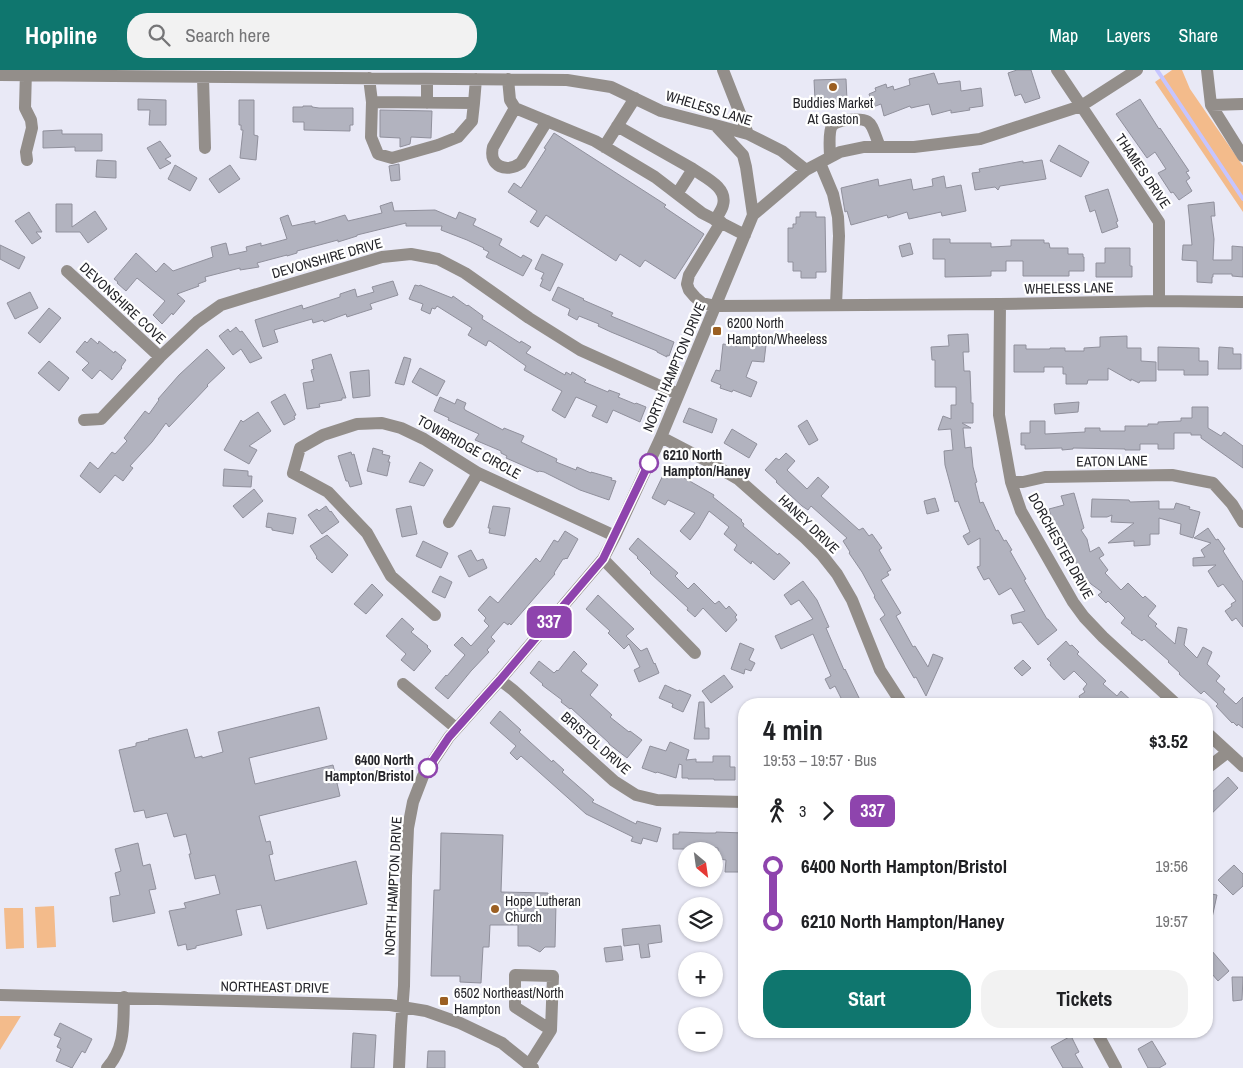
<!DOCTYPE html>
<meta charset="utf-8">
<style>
body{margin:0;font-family:"Archivo Narrow",sans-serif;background:#f2f2f2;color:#202124;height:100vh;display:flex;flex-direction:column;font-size:19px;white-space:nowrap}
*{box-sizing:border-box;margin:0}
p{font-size:16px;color:#757577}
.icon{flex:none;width:28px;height:28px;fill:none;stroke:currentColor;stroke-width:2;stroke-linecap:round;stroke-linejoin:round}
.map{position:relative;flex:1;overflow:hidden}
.side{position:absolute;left:738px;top:628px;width:475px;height:340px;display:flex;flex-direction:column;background:#fff;border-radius:20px;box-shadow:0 1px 4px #0004}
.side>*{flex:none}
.badge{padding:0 10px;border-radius:8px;font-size:18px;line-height:32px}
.needle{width:32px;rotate:151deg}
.fabs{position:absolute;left:678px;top:772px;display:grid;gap:10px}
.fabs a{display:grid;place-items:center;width:45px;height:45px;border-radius:50%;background:#fff;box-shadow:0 1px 4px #0004;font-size:25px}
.map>.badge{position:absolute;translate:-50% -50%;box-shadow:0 0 0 2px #fff}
.legs{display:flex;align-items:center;gap:8px;height:55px;padding:0 25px;font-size:16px}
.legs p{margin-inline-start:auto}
.head{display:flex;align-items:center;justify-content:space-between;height:85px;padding:0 25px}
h1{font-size:28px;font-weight:700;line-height:38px}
.action{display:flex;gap:10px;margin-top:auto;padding:10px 25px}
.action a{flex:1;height:58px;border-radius:20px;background:#0f766e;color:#fff;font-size:20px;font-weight:700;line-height:58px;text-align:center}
.action a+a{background:#f2f2f2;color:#202124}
ul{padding:0 25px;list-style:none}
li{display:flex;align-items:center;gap:18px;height:55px;font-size:19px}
li i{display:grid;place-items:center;width:8px;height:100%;margin:0 6px;background:currentColor}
li i::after{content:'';width:12px;height:12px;margin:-6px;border:4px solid;border-radius:50%;background:#fff}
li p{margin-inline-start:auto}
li:first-child i{background:linear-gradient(#0000 50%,currentColor 0)}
li:last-child i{background:linear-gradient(currentColor 50%,#0000 0)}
header{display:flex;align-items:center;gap:30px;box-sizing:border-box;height:70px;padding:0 25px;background:#0f766e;color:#fff}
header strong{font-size:24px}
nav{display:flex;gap:28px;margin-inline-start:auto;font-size:18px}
.search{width:350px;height:45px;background:#f2f2f2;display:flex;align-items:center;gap:12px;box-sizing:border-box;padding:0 18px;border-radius:20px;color:#757577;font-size:19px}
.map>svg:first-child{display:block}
.green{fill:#f3bb8b}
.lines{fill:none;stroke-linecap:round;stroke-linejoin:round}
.stream{stroke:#c6c5ff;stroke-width:4}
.building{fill:#b2b3bf;stroke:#90909c}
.minor{stroke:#938e8a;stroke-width:12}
.line-1-casing{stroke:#fff;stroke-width:11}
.line-1{stroke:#8e44ad;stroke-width:8}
.poi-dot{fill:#9b5f22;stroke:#fff;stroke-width:2}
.stop-1-dot{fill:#fff;stroke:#8e44ad;stroke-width:2.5}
.labels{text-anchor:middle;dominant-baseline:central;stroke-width:4.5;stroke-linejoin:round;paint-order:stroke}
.poi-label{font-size:14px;fill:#25252a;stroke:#fff;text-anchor:start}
.street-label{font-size:14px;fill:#25252a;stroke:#fff}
.stop-label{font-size:14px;font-weight:bold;fill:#25252a;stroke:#fff;text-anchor:start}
</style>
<header>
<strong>Hopline</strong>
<div class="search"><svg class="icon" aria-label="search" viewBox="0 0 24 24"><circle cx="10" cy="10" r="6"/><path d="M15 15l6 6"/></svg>Search here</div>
<nav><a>Map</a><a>Layers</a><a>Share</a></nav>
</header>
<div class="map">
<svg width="1243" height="998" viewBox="0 0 1243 998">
<rect width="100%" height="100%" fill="#e9e9f6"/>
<path class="green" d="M1172,0H1182L1190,19L1243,96V142L1155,12Z
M54,836L56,877L37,878L35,837Z
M4,838H23L24,878L6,879Z
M0,946H21L0,980Z"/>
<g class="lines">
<path class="stream" d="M1157,0L1243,129"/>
</g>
<path class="building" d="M1017,0H1031L1040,28L1025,33L1021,24L1015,26L1008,3Z
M934,3L938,14L960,11L961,21L981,18L983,36L969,38L970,40L951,43V40L932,45L929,34L911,38L910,36L884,46L881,34L873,37L869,24L876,21L875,18L886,14L887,18L893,16L894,20L910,15L909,9Z
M846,9L847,30H842V32L819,33V30H815L814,10Z
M138,29L166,30V55H149L150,40H138Z
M1140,29L1159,59L1160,58L1189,101L1186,102L1190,108L1186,111L1192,121L1179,130L1173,122L1171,123L1158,103L1166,99L1155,82L1147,88L1116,44Z
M239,30H254V65L258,66L256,90L240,88L243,60H241V55H239Z
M303,36H312V37L319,38H353V55H350V61L304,60V52H293V37H303Z
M380,40L432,41L431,68L411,67L410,74L400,77V68L380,67Z
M62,60V64H102V81H75V77L43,78V61Z
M554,63L666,135L664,137L704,164L675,209L645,190L640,197L620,184L616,191L546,145L538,157L530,152L537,141L508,122L514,113L521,118L546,79L544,78Z
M160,71L171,86L165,89L171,93L160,99L147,78Z
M1059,75L1089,92L1081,107L1050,91Z
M97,90L116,91V108L96,107Z
M1042,90L1046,109L1000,116L998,120L995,117L975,120L972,103L980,102L979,99L1023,91V93Z
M399,94L400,110L391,111L389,96Z
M175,95L197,108L190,121L168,109Z
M230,95L240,109L219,123L209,109Z
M944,106L946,118L961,115L966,141L942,146L941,142L909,149L907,142L888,148L887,145L851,155L847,141L845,142L841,118L878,109L879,116L911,109L913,120L933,116L932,109Z
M1108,119L1118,151L1116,152L1118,157L1102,163L1095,140L1090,142L1085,126Z
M392,132L394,141L435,140L456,149L459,142L476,149L473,155L502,169L499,175L521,188L523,185L532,190L523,206L486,187L489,182L483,179L484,178L467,170L441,160L442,156H406V153L357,165V166L338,172V170L297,181V183L287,186V185L257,193L259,197L240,200V198L205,207L206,211L198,214L199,216L177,224L185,231L173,245L172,243L162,254L153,245L165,231L137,208L126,221L117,213L118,212L114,209L136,183L156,202L164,193L173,201L213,187L211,177L226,173L229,185L247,181L246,177L261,173V176L287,169L280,148L288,145L292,156L315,151V154L345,145L348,151L382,143L380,136Z
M1214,132L1215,146H1211L1214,169L1213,190H1232V176L1243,177V207L1232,206V204H1213V207H1212V213L1197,212V191L1182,190L1183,175H1192L1188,135Z
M56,134H72V157L95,141L107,159L88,173L80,162H56Z
M29,142L42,162H36L41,168L32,174L15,151Z
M800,142H816V147H825L826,202H816V208H801V201H793V192H788V158H793V154H796V147H800Z
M933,169H950V173H991V177L1011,176V170H1044V173H1049L1050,178H1068V184H1083V187H1084V201H1069V206H1023V191H1006V201H991V206L945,207V189H933Z
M910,173L913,184L902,187L899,176Z
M0,175L25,187L19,199L0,189Z
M1105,178H1130V196H1132V207H1096V193H1105Z
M542,184L563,194L550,221L540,216L543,209H541L544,203L535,199Z
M393,211L398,225L370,234L372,239L347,247L346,244L324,252L323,250L313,253L312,249L274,260L278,272L263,277L255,250L302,235L303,239L340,227V224L355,219L357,227L374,222L372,217Z
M415,215L419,216L420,215L452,228L453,226L467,236L468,235L483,246L482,249L520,273L521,271L531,277L526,283L565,305L566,302L571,305L572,302L586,310L584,312L608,322L609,320L620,324L618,327L635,334L636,333L646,337L640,352L613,340L607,353L592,346L597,336L576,327L565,348L552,340L562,321L524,300L526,296L490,271H488L486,276L468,265L472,258L437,236L435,239L432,238L430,244L421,240L423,234L409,229Z
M558,217L584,229L583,230L613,243L611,246L674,272L669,286L667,285V287L657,282V281L611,262L598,256L599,254L579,246L577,250L568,245L570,239L552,230Z
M30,222L38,238L15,249L7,233Z
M49,238L61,248L40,273L28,263Z
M236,257L240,262L242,261L262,288L250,293L241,279L233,285L219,266L228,259L230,262Z
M968,264L969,282H963L964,301H970L971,328V333H973V353H962L971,358H963L965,378L971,377L973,397L977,412L975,413L980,433L983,432L996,461L998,460L1004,471L1006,470L1012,480L1010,481L1026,509L1024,510L1047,549H1048L1057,560L1038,575L1021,552L1013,554L1011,545L1025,541L1011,518L999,525L989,508L984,510L977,497L980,496V468L968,475L963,466L970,462L958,431L955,432L945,395L944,381L953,380L951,359L938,360L943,346L951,349V335H956V317H935V290H932L931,277L949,276L948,265Z
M1127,266V278H1141V291L1156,292V311H1140L1139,313L1131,309V311L1108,298V310H1088L1087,314H1066V304H1063V297H1044V302H1014V275H1026V279H1050V278H1065V281H1084V278L1100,277V267Z
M91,268L98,274L99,271L114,283L115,281L126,290L121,297L122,298L112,310L100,300L92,309L82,300L89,293L76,282L85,271L87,273Z
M739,270L754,271L753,274L766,275L764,292L752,291L746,307L757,312L751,327L733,320L732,322L720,318L721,315L711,311L716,300L720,301L723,274L739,276Z
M1158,277L1199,278V291H1208V305H1184V300H1158Z
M1219,277L1233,278V284H1241V299H1218Z
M207,279L225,298L207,315L208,316L169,357L166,353L152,372L130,396L133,398L123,411L115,405L100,423L80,406L90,392L98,399L112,382L115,384L127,371L124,368L145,341L149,344L159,330L158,329L179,305Z
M331,284L346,328H342V330L319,334L320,337L307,339L303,313L314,311L311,300L314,299L312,290Z
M404,287L411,289L404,315L395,313Z
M49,291L69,308L59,321L38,303Z
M420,298L445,311L437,326L412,312Z
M369,300L370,326L353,328L350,302Z
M285,324L296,345L294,346L295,349L284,355L271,332Z
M440,327L455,334L457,329L466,333L464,338L465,340L503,360L504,358L524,366L521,372L557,389L556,392L576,400L577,397L591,403V402L612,408L611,410L616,411L609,430L580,420L544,402L539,401L538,402L506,388L507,386L501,383V381L475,370L479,364L448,350L449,348L434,341Z
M1079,332L1078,342L1055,344L1054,334Z
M1192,337H1208V358L1221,366L1224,362L1243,376V398L1201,368V365H1191V363H1174V379H1158V374H1140V380H1125V379L1073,378V379L1062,380V378L1025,379V375H1021V363H1030V351H1045V364L1085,362V358H1100V361H1125V356H1148V354H1158V352L1181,351V348H1192Z
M689,338L717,349L712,363L683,352Z
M258,342L271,361L249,376L257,380L249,394L224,380L241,350L243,352Z
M807,350L818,370L809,375L798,356Z
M732,359L757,374L749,388L724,373Z
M373,378L383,381L382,384L390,386L388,392H390L387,406L367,401Z
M351,382L352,385L354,384L362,414L350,417L348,411H346L338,386Z
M786,383L795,391L787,400L807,419L818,407L829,417L821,426L859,460L863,458L869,466L872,464L882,478L879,480L891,500L887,502L889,505L881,510L901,543L896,546L913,577L915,576L928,597L933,584L943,588L926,626L916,607L914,608L880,549L885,545L874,527L875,526L862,502L849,483L850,482L843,471L847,468L811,436L808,440L802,436L776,412L777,411L765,400L776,388L779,390Z
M420,392L433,400L424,416L409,412Z
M224,399L248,401V406H252L251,417L223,416Z
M666,399L686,409L714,425L713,427L742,450L741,451L744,454L743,456L778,485L779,483L790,493L774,510L752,491L751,494L734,480L737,475L724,464L729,457L709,441L699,458L690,470L680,461L695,443L668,430L665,435L652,428Z
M254,419L263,431L243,448L233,436Z
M1074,423L1084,458L1081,460L1087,469L1090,482L1099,477L1104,485L1099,488L1108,500L1105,503L1121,520L1128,513L1143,528L1145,526L1156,536L1148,546L1157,554L1155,556L1175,574L1178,557L1187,559L1184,575L1197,588L1203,577L1212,582L1207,594L1220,606L1216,611L1225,619L1223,622L1236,634L1243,627V658L1238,654L1237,656L1233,652L1232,653L1216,636L1218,634L1204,621L1201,624L1179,604L1180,603L1168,592L1169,591L1144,569L1142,571L1131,563L1132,562L1121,553L1125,548L1108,531L1106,533L1098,525L1102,522L1091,514L1081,502L1072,486H1071L1065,477L1067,476L1052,450L1049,439L1064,435L1061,426Z
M935,428L939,441L927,444L924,431Z
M1092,429L1129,430L1130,432L1159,431V439H1174L1176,433L1190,437L1189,439L1200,442L1193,468L1180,464L1181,454L1159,448V464H1150V475L1134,476V471L1108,473L1134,453L1111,452L1112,445L1107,447H1091Z
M326,436L330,442L331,441L339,452L322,464L308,445L317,439L319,441Z
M411,436L417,464L402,467L396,439Z
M493,436L510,438L505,466L489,463L490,458H488Z
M268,443L296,448L293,464L272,460V458L266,457Z
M1208,458L1216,470L1218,469L1225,479L1223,481L1243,512V557L1236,548L1232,551L1225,541L1232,536L1231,534L1236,531L1223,514L1218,517L1208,501L1216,495L1193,496V488L1205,487L1201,480L1211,473L1194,468Z
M565,461L578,469L567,489L566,488L565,489H563L554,503L555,504L511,555L509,553L508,555L504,552L491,567L495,571L487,580L489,582L471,601L448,629L435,618L446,605L447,606L465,585L454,575L462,567L471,576L489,556L484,551L486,548L478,540L490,526L498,533L536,488L540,492L554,470L558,472Z
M327,465L348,485L332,503L316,488L317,487L310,476Z
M638,468L678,503L675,506L688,519L694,513L715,534L719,531L726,539L729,536L737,545L735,547L737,550L726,562L703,538L695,547L687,540L688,538L650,503L651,502L637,488L638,487L629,479Z
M423,471L448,483L441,498L416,486Z
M471,480L477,491L483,489L487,498L469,507L458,486Z
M440,506L452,512L445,528L432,522Z
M803,511L817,530L829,557L826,558L844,600L845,599L862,634H844L835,616L830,619L825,609L831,606L813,564L781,579L775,566L813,549L799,530L791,535L784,525Z
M372,514L383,525L366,544L354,534Z
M598,525L634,559L626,566L641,581L647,578L654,594L655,593L659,603L639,612L634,600L640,597L629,574L624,579L608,563L610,561L586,539Z
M402,548L414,559L411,562L428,576L427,577L431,581L414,601L401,590L406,584L386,566Z
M1066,571L1070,576L1072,575L1079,582L1077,584L1106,611L1103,614L1117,626L1121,621L1135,634H1082L1079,626L1085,622L1083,619L1087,614L1074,601L1064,610L1050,595L1051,593L1047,589Z
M740,573L754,579L749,590L755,593L751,601L745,599L744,604L731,599Z
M574,581L587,594L581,601L598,615L590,625L612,645L610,647L629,662L630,661L642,670L627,688L609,674V673L571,638L570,639L561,632L562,630L542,615L543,614L530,603L539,591L554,603L557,600L558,601Z
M1023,590L1031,598L1022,606L1014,598Z
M724,605L733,617L711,633L702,621Z
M665,615L678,621L679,620L691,625L683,642L672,637L673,634L659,628Z
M699,632H704L705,658H709V669H694Z
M319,637L327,669L249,688L255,714L333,695L335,703L340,701L343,712L337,713L340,726L259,746L266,772L270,771L273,784L269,785L275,811L356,791L367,834L267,859L261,835L236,840L242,865L196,876V878L187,880L186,874L178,876L169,841L186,838L184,833L220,824L215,805L195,809L189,784H191L186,764L174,767L167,743L146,748L144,740L134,742L119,680L136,676V673L149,670L148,669L187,659L195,688L202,686V688L223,682L218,662Z
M500,641L521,660L519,662L552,692L553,690L564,700L562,702L594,730L592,732L636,754L637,751L661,758L657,772L643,768L641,774L631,771L633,767L586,744L521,686L517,690L510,683L516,676L490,653Z
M670,672L689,680L686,690L696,689V692H713V686H730V697H735V710H714V709H688V708H682V695L679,694L676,708L657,702L656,703L642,698L650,676L666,681Z
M1228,707L1238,718L1206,749V728Z
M679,762L705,763H716V762L744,763V802H725L726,790L718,789V778L699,777V781H685V779H673V764H679Z
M441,763L503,765L501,822L548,823L547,834H556L555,877H545L540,882L529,876H518V855H490L489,877H483L481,913L460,912V906H431L434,820H440Z
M138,773L143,796L150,794L156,819L149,820L155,843L113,852L112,845L110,827L120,825L115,803L121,801L115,779Z
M1234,795L1243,804V816L1233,825L1218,810Z
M1206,823L1217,825L1210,857H1206Z
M660,855L662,872L648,874L650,887L641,888L639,874L624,876L622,859Z
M1206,874L1229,901L1218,911L1212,904L1206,910Z
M621,876L623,890L606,892L604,878Z
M1232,907H1243L1242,930L1233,931Z
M60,953L92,969L85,983L82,981L72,998L56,991L61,979L57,977L61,968L54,965Z
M353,963L376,965L374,998H351Z
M1071,966L1079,982L1075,984L1083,998H1063L1051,977Z
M1152,971L1166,994L1159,998H1148L1138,979Z
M428,981H445V998H427Z"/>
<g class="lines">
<path class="minor" d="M26,0L25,38L31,50L32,58L26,82L27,90
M723,0L748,64
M1057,0L1159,152V231
M1207,0L1211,35L1243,86
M0,5L567,10L611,17L661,41L715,55L748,64L782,81L806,100
M203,7L205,78
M369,8L372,32L474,33L476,9
M427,9V33
M508,9L510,30L515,38L595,71L655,107L702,143L745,165
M372,32L371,67L378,84L392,88L438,75L458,67L472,51L474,33
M1211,35L1243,34
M515,38L493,77C488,97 507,103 521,93L547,51
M715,55L743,85L746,97L753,145
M617,56L693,99L677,124
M604,77L635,28
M830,87C830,80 828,62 832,56C835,52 841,51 846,50C874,47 870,53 880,77
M820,93L833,124L838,147L839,166L836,235
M693,99C704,107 728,117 723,135C722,140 718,145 715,150
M721,152L689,205L687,214L689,220L695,227L702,233L716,236L1000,234L1159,231L1243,232
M67,201L160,287
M1000,234L999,345L1011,412L1021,441L1073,532L1084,547L1103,567L1176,634
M84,350L101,349L160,287L197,252L221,235L247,227L382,187L411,184L438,189L465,203L529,248L580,280L678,324
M661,367L707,391L738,409L805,468L822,485L837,504L852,530L880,600L902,634
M1011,412H1023L1045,407L1172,405L1213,413L1232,434L1243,452
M449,452L478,403
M603,489L695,583
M435,545L391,506L367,463L328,422L293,403L300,378L323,365L357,354L382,353L401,358L424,369L478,403L615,466
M500,610L513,620L614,711L636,725L657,730L744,732
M403,614L456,658
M1206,662L1243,696
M1206,699L1228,682
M0,925L390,935L426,941L460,953L502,973L533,998
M1096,961L1116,998
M529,995L551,960L553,906L515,905V937L551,960
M107,998C126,977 123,954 124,927
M399,998L401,956L404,916L406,806L408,758L413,732L423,706L449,667L500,610L603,489L615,466L661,367L753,145L806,100L840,82L864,77H914L980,69L1081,36L1137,0"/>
</g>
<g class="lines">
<g class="line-1-casing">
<path id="line-1" d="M428,698L449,667L500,610L603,489L649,393"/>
</g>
<use href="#line-1" class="line-1"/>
</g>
<g class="poi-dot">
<circle cx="833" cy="17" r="5"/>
<rect x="712" y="256" width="10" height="10" rx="2.5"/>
<circle cx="495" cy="839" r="5"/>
<rect x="439" y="926" width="10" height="10" rx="2.5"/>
</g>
<g class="stop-1-dot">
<circle cx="649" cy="393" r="9"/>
<circle cx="428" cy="698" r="9"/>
</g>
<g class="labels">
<g class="poi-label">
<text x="833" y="33" text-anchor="middle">Buddies Market<tspan x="833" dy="16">At Gaston</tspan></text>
<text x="727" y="253">6200 North<tspan x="727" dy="16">Hampton/Wheeless</tspan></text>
<text x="505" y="831">Hope Lutheran<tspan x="505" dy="16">Church</tspan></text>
<text x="454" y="923">6502 Northeast/North<tspan x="454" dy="16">Hampton</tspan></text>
</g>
<g class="street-label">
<text transform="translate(709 38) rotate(17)">WHELESS LANE</text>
<text transform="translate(1143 101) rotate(56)">THAMES DRIVE</text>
<text transform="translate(327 188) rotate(-16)">DEVONSHIRE DRIVE</text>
<text transform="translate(1069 218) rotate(-1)">WHELESS LANE</text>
<text transform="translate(123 233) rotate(43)">DEVONSHIRE COVE</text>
<text transform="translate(674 297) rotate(-67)">NORTH HAMPTON DRIVE</text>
<text transform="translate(469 377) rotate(29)">TOWBRIDGE CIRCLE</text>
<text transform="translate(1112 391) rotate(-1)">EATON LANE</text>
<text transform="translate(809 454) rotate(44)">HANEY DRIVE</text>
<text transform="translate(1061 476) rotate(61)">DORCHESTER DRIVE</text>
<text transform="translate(596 673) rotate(41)">BRISTOL DRIVE</text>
<text transform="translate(393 816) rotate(-87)">NORTH HAMPTON DRIVE</text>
<text transform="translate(275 917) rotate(1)">NORTHEAST DRIVE</text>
</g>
<g class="stop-label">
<text x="663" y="385">6210 North<tspan x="663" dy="16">Hampton/Haney</tspan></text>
<text x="414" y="690" text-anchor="end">6400 North<tspan x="414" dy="16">Hampton/Bristol</tspan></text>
</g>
</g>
</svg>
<div class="fabs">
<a><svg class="needle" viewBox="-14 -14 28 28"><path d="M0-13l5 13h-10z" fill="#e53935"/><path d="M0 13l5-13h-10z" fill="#757577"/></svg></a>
<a><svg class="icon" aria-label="layers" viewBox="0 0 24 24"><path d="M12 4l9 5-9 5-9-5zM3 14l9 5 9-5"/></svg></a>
<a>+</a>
<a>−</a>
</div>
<b class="badge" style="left:549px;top:552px;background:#8e44ad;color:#fff">337</b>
<section class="side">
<div class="head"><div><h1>4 min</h1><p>19:53 – 19:57 · Bus</p></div><b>$3.52</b></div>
<div class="legs"><svg class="icon" aria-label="walk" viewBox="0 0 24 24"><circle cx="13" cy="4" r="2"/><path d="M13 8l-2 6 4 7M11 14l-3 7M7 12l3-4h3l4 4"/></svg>3<svg class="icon" aria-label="forward" viewBox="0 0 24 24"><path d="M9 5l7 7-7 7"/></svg><b class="badge" style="background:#8e44ad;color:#fff">337</b></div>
<ul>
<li><i style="color:#8e44ad"></i><b>6400 North Hampton/Bristol</b><p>19:56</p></li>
<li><i style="color:#8e44ad"></i><b>6210 North Hampton/Haney</b><p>19:57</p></li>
</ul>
<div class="action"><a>Start</a><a>Tickets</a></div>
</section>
</div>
